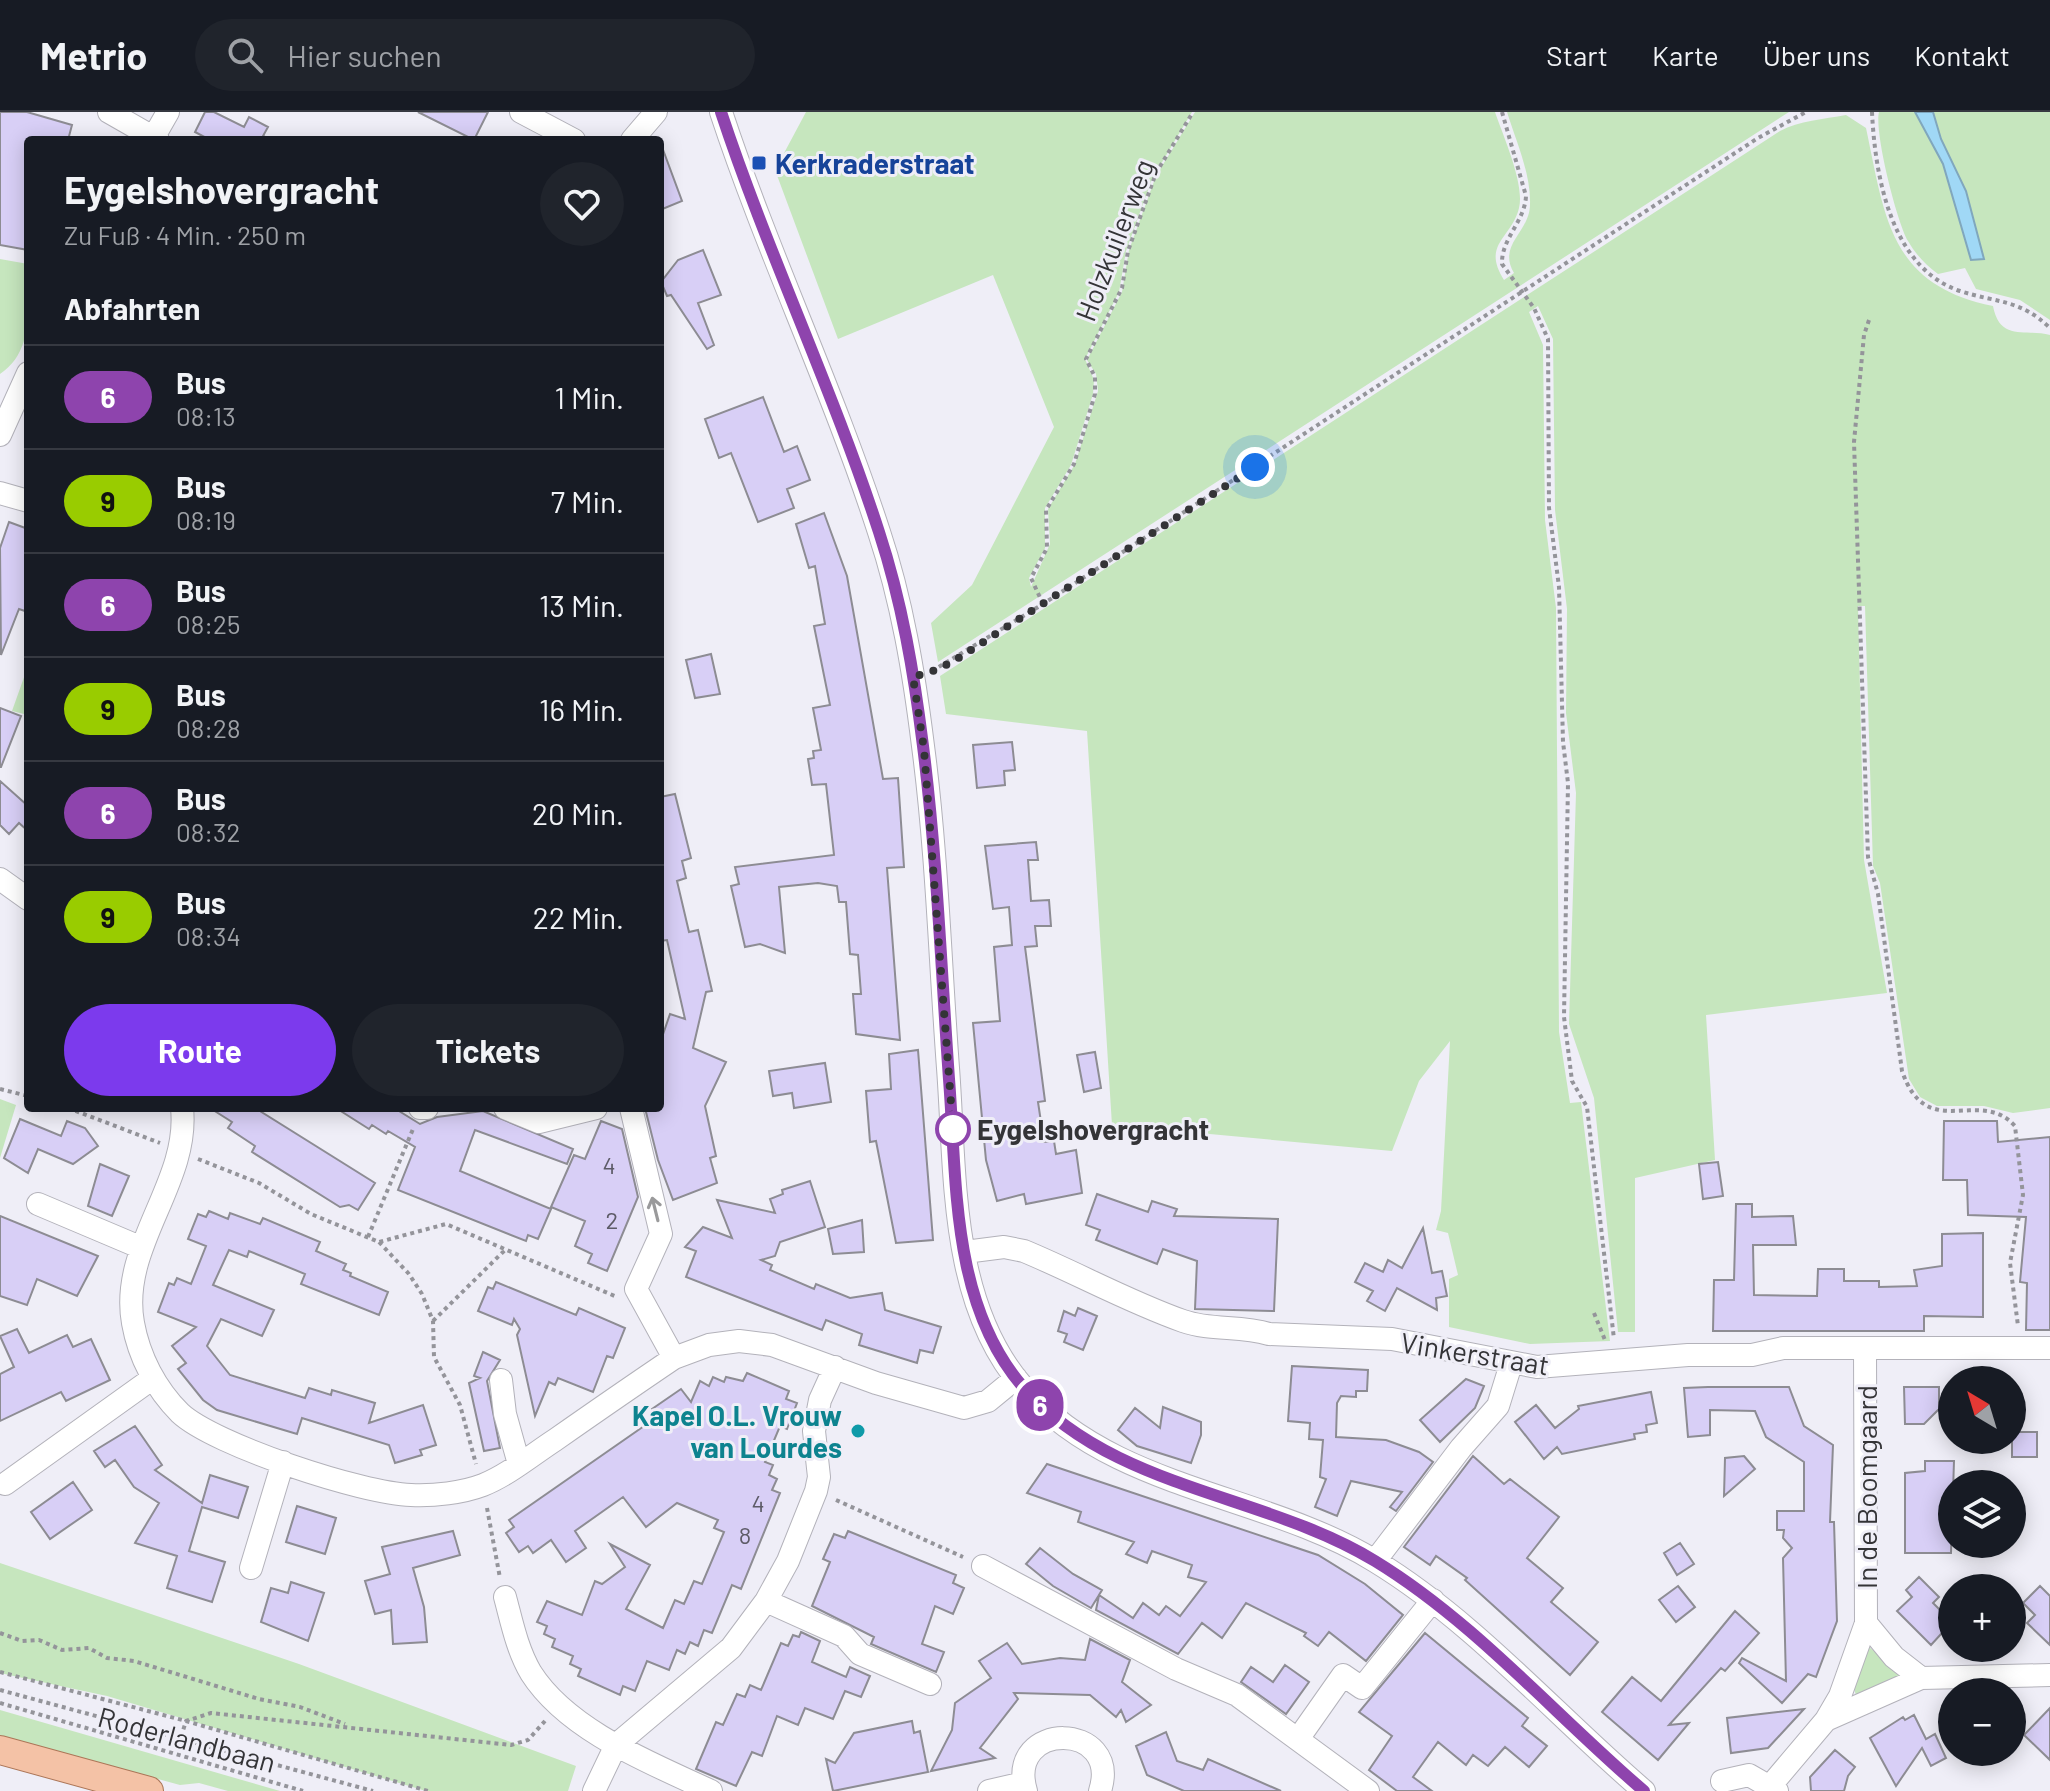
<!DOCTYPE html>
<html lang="de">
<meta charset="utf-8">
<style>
body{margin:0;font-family:Barlow,sans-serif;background:#20242c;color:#f1f3f6;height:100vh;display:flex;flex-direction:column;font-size:30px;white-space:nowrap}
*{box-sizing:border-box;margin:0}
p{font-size:26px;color:#9ea1a6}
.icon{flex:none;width:44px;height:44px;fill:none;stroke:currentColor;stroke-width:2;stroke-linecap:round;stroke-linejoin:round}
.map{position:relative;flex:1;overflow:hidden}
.drawer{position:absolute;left:24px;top:24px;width:640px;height:976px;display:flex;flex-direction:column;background:#171b24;border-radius:8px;box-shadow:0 4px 20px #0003}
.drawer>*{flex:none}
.badge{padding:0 16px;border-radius:26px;font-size:28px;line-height:52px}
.needle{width:52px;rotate:322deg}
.controls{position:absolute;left:1938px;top:1254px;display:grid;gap:16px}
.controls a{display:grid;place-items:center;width:88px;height:88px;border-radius:50%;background:#171b24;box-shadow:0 4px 20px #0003;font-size:40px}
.you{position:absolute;width:40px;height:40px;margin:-20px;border:6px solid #fff;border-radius:50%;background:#1a73e8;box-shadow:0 0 0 12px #1a73e833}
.map>.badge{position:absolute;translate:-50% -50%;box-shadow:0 0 0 4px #fff}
h2{padding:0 40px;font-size:30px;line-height:72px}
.round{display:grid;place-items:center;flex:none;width:84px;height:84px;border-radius:42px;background:#20242c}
.head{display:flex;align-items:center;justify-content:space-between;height:136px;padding:0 40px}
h1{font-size:38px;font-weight:700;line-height:60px}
.action{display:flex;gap:16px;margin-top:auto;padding:16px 40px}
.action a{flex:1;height:92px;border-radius:48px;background:#7c3aed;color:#fff;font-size:32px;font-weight:700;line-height:92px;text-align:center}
.action a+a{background:#20242c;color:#f1f3f6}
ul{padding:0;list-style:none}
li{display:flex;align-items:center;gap:24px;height:104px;padding:0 40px;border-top:2px solid #363941}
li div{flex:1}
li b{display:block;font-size:30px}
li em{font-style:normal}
li .badge{min-width:88px;font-weight:700;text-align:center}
header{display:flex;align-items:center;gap:48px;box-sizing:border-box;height:112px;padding:0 40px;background:#171b24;border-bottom:2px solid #363941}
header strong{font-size:38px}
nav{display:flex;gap:44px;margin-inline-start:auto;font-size:28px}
.search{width:560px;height:72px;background:#20242c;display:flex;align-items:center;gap:20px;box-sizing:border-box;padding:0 28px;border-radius:44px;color:#9ea1a6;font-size:30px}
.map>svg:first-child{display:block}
.green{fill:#c6e6be}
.water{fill:#a0d8f6;stroke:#80a7bd;stroke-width:2}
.building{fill:#d8cff6;stroke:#8d8c93;stroke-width:2}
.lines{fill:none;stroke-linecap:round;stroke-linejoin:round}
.minor-casing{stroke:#b3b2ba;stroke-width:24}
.major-casing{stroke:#ac7658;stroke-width:30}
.path{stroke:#94949a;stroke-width:4;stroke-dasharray:4 4;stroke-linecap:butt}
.minor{stroke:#fff;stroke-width:22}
.major{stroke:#f4c2a6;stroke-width:28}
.oneway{stroke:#9a9a9b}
.line-casing{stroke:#fff;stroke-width:18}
.line{stroke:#8e44ad;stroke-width:12}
.walk{stroke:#343437;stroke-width:8;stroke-dasharray:0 14.4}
.transit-dot{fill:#1a4fb4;stroke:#efeef7;stroke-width:3}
.stop-dot{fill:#fff;stroke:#8e44ad;stroke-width:4}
.culture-dot{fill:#0f9aa8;stroke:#efeef7;stroke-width:3}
.labels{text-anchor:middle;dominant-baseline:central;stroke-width:6;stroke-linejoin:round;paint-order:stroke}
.number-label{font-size:24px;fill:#5d5b67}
.transit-label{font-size:28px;font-weight:bold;fill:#164399;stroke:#efeef7;text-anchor:start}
.street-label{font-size:28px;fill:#343437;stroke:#efeef7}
.stop-label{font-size:28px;font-weight:bold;fill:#343437;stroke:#efeef7;text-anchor:start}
.culture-label{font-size:28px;font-weight:bold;fill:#0d838f;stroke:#efeef7;text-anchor:end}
</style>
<header>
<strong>Metrio</strong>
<div class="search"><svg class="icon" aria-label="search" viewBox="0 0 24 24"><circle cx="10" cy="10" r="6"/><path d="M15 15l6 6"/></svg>Hier suchen</div>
<nav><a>Start</a><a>Karte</a><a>Über uns</a><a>Kontakt</a></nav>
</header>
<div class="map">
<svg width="2050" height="1679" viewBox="0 0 2050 1679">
<rect width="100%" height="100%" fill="#efeef7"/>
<path class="green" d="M806,0H1192L1152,67L1126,139L1119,180L1085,247L1094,268L1093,282L1071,353L1045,396V436L1029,466L1031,475L1050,432L1048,397L1075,352L1098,279L1096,262L1087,248L1122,180L1129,138L1156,64L1195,0H1495C1503,24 1525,72 1519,96C1512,126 1481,132 1504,168L1514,161C1497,132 1530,121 1530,92C1531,62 1516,29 1507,0H1789L938,550L931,511L972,473L1054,315L993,163L838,227L775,58Z
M1879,0H1915L1943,52L1967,136L1984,146L1966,79L1941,27L1933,0H2050V208L2020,188L1976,177L1965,156L1938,162C1926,153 1916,143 1908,129C1897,110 1874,20 1879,0Z
M1846,3L1866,16C1885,105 1889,173 1993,194C2000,231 2027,216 2050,223V996L2013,1001L1984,994H1937L1920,985L1909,967L1880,771L1873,754L1865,494H1858L1864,748L1887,881L1706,903L1715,1048L1635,1066V1220H1618L1594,986L1569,912L1576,681L1566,601L1567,497L1555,398L1553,227L1538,194L1529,200L1543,233L1545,408L1556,496L1559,920L1570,991L1581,990L1610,1229L1530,1232L1449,1215V1167L1458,1163L1448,1121L1436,1118L1441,1099L1450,929L1419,969L1392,1039L1112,1013L1087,619L946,602L940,564L1780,19C1799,9 1824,7 1846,3Z
M0,147L28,152C28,190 36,238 0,262Z
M28,554V603L12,599Z
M0,987L16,993L0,1046Z
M0,1451L299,1552L576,1654L568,1679H426L107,1584L0,1561Z
M1869,1535L1900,1561L1899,1566L1856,1583L1854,1577Z
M0,1598L280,1679H228L199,1671L180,1673L0,1624Z"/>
<path class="water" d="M1915,0H1933L1941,27L1966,79L1984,147L1971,148L1943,52Z"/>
<path class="building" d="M0,0H27L72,13L68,28H28V138L0,133Z
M205,0H214L244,15L249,5L268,15L263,24L271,28H210L195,20Z
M418,0H488L474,28Z
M662,35L682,89L660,98V36Z
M703,138L721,183L698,191L714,233L707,237L671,183L667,184L661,170L678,148Z
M763,285L784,340L797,334L810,368L787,377L794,396L758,410L731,341L719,346L705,307Z
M824,401L847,464L883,667L898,666L904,755L887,756L900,928L856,922L853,882H861L858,843L850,842L846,790H839L837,774L818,771L779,775L785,841L760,832L745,835L731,774L739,772L735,755L834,743L826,672L812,673L808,647L814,646L813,639L821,638L813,596L830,593L814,514L825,512L815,454L809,456L796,412Z
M9,410L28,417V500L19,497L1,543L0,436Z
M711,542L720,582L695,586L686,548Z
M0,596L21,604L1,655H0Z
M1012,630L1015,658L1004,659L1005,673L977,676L973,633Z
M0,669L28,694V719L19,711L9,722L0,713Z
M675,682L691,746L682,749L686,766L677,769L689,820L698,818L712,879L706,880L693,936L726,950L705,994L716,1044L710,1046L717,1071L673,1088L658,1048L645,996H660V931L670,902L685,907L667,828L660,829V685Z
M1036,730L1038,748H1028L1031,789L1049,788L1051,814H1035L1037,834L1025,835L1045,989L1038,990L1044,1030L1054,1029L1056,1042L1076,1038L1082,1081L1026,1092L1024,1082L997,1089L986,1048L973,911L1000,909L994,835L1012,833L1009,795L993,797L985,734Z
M918,938L933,1128L896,1131L876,1029L870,1030L866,979L891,977L889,942Z
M1095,940L1101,976L1084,980L1077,943Z
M825,951L831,990L794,996L792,981L773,984L769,959Z
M210,996H255L375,1071L358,1098L349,1093L340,1095L252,1040L255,1034L228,1016L232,1010Z
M336,996H394L420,1012L437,1005L483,999L573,1037L567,1052L475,1018L460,1059L551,1097L538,1127L528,1123L526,1129L398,1078L415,1035L388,1019L386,1022L372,1013L369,1017Z
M20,1007L61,1024L67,1009L85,1016L98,1034L73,1052L38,1037L28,1061L4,1046Z
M601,1009L622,1017L638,1085L607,1159L588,1151L592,1142L575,1134L585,1109L551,1095L574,1043L585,1047Z
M1944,1009H1997L1998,1030L2050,1025V1218H2026L2027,1171L2020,1170L2026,1105L1968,1103L1967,1068H1943Z
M1718,1050L1723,1084L1703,1087L1699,1052Z
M100,1052L129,1064L112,1104L88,1094Z
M810,1069L825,1115L780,1130L775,1144L761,1148L772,1153L770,1158L814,1177L816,1172L850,1186L882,1181L885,1198L941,1215L933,1241L920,1238L917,1251L859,1233L862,1222L826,1208L822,1218L686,1165L696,1139L685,1135L703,1115L732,1126L717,1088L775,1101L770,1087L783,1082L782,1078Z
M1097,1082L1148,1100L1152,1089L1177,1097L1174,1104L1278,1107L1274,1199L1195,1197L1197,1149L1163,1137L1157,1152L1096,1128L1100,1118L1086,1113Z
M1736,1092H1752V1105L1793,1104L1796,1133H1753L1754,1183L1817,1184L1818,1157H1844V1169H1879V1175L1917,1174L1914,1158L1942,1154V1122L1983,1121V1205L1924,1204V1219H1713L1714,1168H1734Z
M209,1099L228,1107L230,1101L260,1112L263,1106L320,1130L316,1139L346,1152L343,1158L351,1161L350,1164L388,1180L379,1203L301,1172L305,1162L249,1139L247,1145L229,1138L213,1173L274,1198L262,1224L221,1207L207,1234L230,1263L305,1286L309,1276L331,1283L332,1278L375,1291L369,1311L423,1293L436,1333L420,1338L422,1343L395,1351L389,1333L302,1306L297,1322L217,1298L203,1288L178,1257L186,1251L172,1234L196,1215L158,1200L169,1171L174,1173L177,1166L191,1172L206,1134L188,1127L198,1102L206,1105Z
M0,1104L98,1144L77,1184L37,1167L27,1193L0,1184Z
M862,1108L864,1140L833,1142L828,1117Z
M1423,1116L1432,1161L1442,1159L1447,1184L1436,1186L1437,1198L1397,1176L1385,1199L1367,1189L1373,1179L1355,1170L1365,1151L1383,1160L1388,1148L1402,1156Z
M496,1170L576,1203L579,1196L625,1216L613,1246L607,1244L593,1280L558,1266L555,1273L549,1270L535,1304L517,1223L520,1217L514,1207L512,1213L478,1199L488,1175L493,1177Z
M1078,1196L1097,1204L1083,1238L1064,1230L1067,1222L1058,1219L1064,1199L1075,1204Z
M17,1217L29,1241L67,1223L73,1235L91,1227L110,1268L66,1289L61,1280L0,1309V1262L14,1255L0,1224Z
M483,1240L500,1248L487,1269L500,1336L484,1339L469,1271L480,1266L474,1264Z
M1292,1254L1368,1258L1367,1279H1356V1285L1341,1284L1337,1291L1336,1325L1386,1328L1419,1340L1433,1350L1396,1399L1390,1395L1402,1380L1351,1369L1337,1404L1315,1395L1326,1367L1320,1365L1323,1328L1309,1327L1310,1311L1288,1309Z
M747,1261L789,1279L786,1287L797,1291L787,1317L780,1314L765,1350L773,1353L769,1363L777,1367L772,1378L780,1381L741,1477L732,1473L712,1521L704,1518L698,1534L690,1530L685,1542L677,1538L669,1558L647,1549L635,1579L623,1574L620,1583L578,1564L581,1557L570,1552L573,1544L552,1535L555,1527L544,1522L547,1514L537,1510L547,1489L582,1503L595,1469L602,1472L625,1455L610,1432L650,1453L626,1497L663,1516L675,1488L684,1492L694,1469L702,1472L724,1420L714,1416L718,1408L677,1391L646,1415L623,1385L575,1419L586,1436L566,1450L551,1428L533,1441L528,1434L519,1440L506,1421L514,1415L509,1408L657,1305L652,1297L681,1277L691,1290L700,1269L709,1274L713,1265L724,1270L726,1265L743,1269Z
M1466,1267L1484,1274L1475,1296L1440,1330L1420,1308Z
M1708,1275H1789L1804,1314L1833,1333L1830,1410H1834L1837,1509L1816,1565L1808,1562L1782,1591L1739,1551L1742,1546L1786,1569L1783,1446L1792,1436L1783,1426L1784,1418H1777V1399H1804V1350L1766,1325L1755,1299L1710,1298V1323L1688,1325L1684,1276Z
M1904,1275H1939V1297L1924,1312H1905Z
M1651,1280L1657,1311L1646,1313L1647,1320L1634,1322L1635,1327L1562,1342L1557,1335L1544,1347L1515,1310L1536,1293L1555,1316L1579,1297L1578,1294Z
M1163,1295L1201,1310V1323L1191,1351L1137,1334L1118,1318L1135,1296L1160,1316Z
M135,1314L162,1353L155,1358L202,1391L210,1363L248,1375L238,1406L202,1395L189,1439L225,1450L212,1490L167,1476L177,1444L135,1431L159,1391L134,1375L115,1348L105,1355L94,1339Z
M2012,1320H2037V1345H2012Z
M1473,1344L1504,1372L1510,1367L1559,1405L1527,1446L1563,1476L1551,1490L1598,1530L1570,1563L1465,1468L1467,1466L1436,1444L1430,1453L1404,1435Z
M1744,1344L1755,1357L1724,1384L1725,1346Z
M1925,1349H1954L1951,1441H1905V1361L1925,1359Z
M1047,1352L1318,1443L1365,1472L1403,1503L1366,1549L1329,1520L1318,1534L1304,1524L1306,1521L1246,1491L1222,1526L1202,1511L1178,1542L1096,1498L1099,1483L1091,1496L1053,1474L1026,1452L1040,1436L1073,1462L1102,1478L1099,1483L1133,1506L1143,1491L1159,1503L1166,1494L1180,1504L1206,1470L1188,1465L1192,1453L1152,1439L1147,1451L1126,1442L1134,1430L1078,1410L1081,1400L1027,1381Z
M73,1370L92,1398L50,1427L31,1400Z
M297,1394L336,1406L325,1442L286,1430Z
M453,1419L460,1443L413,1456L424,1495L427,1530L393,1532L391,1498L375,1502L365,1469L390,1462L382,1435Z
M848,1419L956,1463L953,1471L964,1476L953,1502L935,1494L922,1532L944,1540L936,1560L871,1532L874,1525L812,1494L830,1450L823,1447L834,1422L845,1426Z
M1680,1431L1694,1452L1677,1463L1664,1441Z
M1919,1465L1939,1485L1933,1491L1952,1510L1931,1533L1897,1499L1912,1485L1906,1478Z
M291,1470L324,1481L308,1529L261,1510L271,1476L288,1481Z
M1678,1474L1695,1495L1676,1510L1659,1488Z
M2040,1474L2050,1484V1533L2027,1511L2035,1503L2023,1491Z
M1735,1499L1759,1521L1725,1559L1721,1556L1669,1613L1689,1611L1658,1648L1602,1600L1632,1565L1661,1589Z
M801,1520L820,1529L812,1550L846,1565L850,1555L870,1564L861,1585L845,1579L833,1607L805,1596L798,1613L777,1604L762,1644L752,1640L736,1674L696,1657L716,1610L723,1613L737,1582L745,1585L750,1573L761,1578L781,1531L788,1534L793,1523L799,1525Z
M1425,1521L1528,1606L1522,1614L1547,1634L1529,1655L1505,1635L1488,1654L1473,1643L1466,1653L1438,1630L1413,1665L1432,1679H1397L1369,1658L1392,1624L1359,1600Z
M1090,1527L1130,1548L1122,1570L1151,1593L1126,1610L1121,1598L1116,1605L1090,1583L1014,1581L1018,1587L980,1636L995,1646L931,1659L952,1618L955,1591L991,1566L979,1549L1007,1531L1022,1552L1060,1546L1085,1548Z
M1285,1553L1309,1570L1286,1602L1241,1570L1251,1555L1273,1570Z
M2050,1596V1648L2024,1623Z
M1804,1597L1768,1636L1731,1641L1727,1606Z
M1914,1603L1926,1627L1935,1622L1946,1646L1931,1654L1922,1636L1896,1674L1870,1626L1903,1605L1905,1608Z
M912,1609L914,1621L920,1619L928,1660L833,1679L826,1647L835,1651L854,1621Z
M1166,1620L1177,1649L1203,1658L1208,1647L1281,1679H1184L1147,1663L1136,1634Z
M1835,1638L1855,1655L1848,1664L1844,1679H1811L1810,1665Z"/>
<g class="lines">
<g class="minor-casing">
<path id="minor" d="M109,0L158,28
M521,0L574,28
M721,0C768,142 833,278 879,420C902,489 914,561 923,634C937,740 940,849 948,956C956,1062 949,1190 1023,1275C1112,1378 1264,1381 1375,1449C1475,1510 1555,1603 1644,1679
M152,28L168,0
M632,28L656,0
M0,323L28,261
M0,381L28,389
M0,767L28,787
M182,996C190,1071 119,1134 133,1211C139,1245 156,1277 180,1301C214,1333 364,1382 411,1383C434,1384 462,1381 483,1373C508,1363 532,1343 555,1328C595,1300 634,1273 674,1246L709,1233L739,1229L772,1233L876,1271L964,1296L988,1289L1016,1266
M420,996H427
M505,996L539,1010L596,996
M631,996L661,1122L636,1177L674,1246
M38,1092L142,1136
M965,1140L1004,1135L1024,1139C1077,1161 1129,1190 1183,1209C1211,1219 1241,1213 1269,1222L1392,1227L1537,1255L1688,1243H1752L1783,1236H2050
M1865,1238L1866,1511L1840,1584L1826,1608L1921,1566L1894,1545L1866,1511
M501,1268L505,1302L519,1352
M5,1372L153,1266
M1375,1449L1461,1336L1498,1294L1511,1252
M983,1454L1176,1557L1237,1583L1368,1679
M251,1456L283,1350
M505,1485C512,1511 517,1537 531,1561C568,1619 651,1651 711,1679
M766,1489L844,1524L860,1542L930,1572
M1921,1566L2050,1563
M1298,1627L1343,1563L1362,1576L1433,1488
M1722,1669L1749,1663L1777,1679
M594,1679L616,1633L731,1536L766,1489L788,1449L816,1379L819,1365L814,1319L820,1288L835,1255
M989,1679L1024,1671
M1026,1679C1005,1608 1122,1609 1100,1679
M1766,1679L1826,1608"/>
</g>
<g class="major-casing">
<path id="major" d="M0,1638L149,1679"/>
</g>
<path class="path" d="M1502,0L1526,84C1525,109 1501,127 1502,152L1534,196L1548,227L1549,396L1559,475L1563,630L1568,671L1564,905L1572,969L1587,995L1614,1227
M1872,0C1875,64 1891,156 1960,179C1997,191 2020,187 2050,216
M1869,208L1864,223L1854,330L1868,745L1878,782L1902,959C1927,1032 1979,974 2015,1014L2023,1083L2010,1151L2018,1214
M1043,492L1031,466L1047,436L1046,398L1074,352L1095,282V265L1086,247L1122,176L1128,139L1156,61L1193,0
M932,559L1043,492L1758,26L1806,0
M0,977L28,984
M68,996L160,1031
M198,1047L259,1071L311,1102L379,1130L446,1112L617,1185
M368,1125L413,1017
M379,1130L409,1162L422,1182L433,1209L434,1245L460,1293L476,1352
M1594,1201L1605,1228
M433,1209L507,1136
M836,1388L963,1445
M487,1396L500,1466
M0,1521L22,1529L39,1528L62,1538L89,1536L107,1546L134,1549L259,1587L300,1595L345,1612
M0,1560L186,1609L428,1679
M0,1578L373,1679
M0,1591L303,1679
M181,1625L186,1609L211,1601L511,1633L528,1628L545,1609"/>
<use href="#minor" class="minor"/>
<use href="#major" class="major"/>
</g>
<defs><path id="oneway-shaft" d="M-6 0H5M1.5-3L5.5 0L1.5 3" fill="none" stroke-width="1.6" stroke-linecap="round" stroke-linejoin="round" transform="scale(2)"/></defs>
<use class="oneway" href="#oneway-shaft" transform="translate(655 1097) rotate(-104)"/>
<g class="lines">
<g class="line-casing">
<path id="line" d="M721,0C768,142 833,278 879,420C902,490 914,561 923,634C937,744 941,856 949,967C957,1070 951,1192 1023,1275C1113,1378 1264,1381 1375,1449C1475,1510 1555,1603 1644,1679"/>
</g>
<use href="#line" class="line"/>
<path class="walk" d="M953,1017L924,637L913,565L939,557L960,545L1255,355"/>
</g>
<rect class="transit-dot" x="751" y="43" width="16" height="16" rx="4"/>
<circle class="stop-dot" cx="953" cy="1017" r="16"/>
<circle class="culture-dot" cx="858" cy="1319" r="8"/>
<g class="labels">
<g class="number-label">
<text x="609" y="1052">4</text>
<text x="612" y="1107">2</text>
<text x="758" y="1390">4</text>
<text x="745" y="1422">8</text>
</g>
<g class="transit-label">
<text x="775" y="51">Kerkraderstraat</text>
</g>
<g class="street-label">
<text transform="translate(1114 128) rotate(-69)">Holzkuilerweg</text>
<text transform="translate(1475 1241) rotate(9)">Vinkerstraat</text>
<text transform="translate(1866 1375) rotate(-90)">In de Boomgaard</text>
<text transform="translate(187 1627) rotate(15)">Roderlandbaan</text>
</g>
<g class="stop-label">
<text x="977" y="1017">Eygelshovergracht</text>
</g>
<g class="culture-label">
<text x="842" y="1303">Kapel O.L. Vrouw<tspan x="842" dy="32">van Lourdes</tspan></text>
</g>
</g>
</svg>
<div class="controls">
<a><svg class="needle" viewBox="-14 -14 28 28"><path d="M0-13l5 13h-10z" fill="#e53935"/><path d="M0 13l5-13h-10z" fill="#9ea1a6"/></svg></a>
<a><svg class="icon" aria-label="layers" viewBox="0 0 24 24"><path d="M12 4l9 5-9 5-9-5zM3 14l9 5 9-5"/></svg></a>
<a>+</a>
<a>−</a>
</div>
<div class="you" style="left:1255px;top:355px"></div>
<b class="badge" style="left:1040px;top:1293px;background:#8e44ad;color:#fff">6</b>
<section class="drawer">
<div class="head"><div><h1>Eygelshovergracht</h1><p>Zu Fuß · 4 Min. · 250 m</p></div><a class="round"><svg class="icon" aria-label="heart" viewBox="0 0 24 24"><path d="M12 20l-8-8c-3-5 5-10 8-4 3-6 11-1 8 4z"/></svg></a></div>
<h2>Abfahrten</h2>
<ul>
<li><span class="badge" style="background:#8e44ad;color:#fff">6</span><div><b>Bus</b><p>08:13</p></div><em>1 Min.</em></li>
<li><span class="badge" style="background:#9c0;color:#111">9</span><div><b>Bus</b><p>08:19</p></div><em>7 Min.</em></li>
<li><span class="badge" style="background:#8e44ad;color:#fff">6</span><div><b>Bus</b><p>08:25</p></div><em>13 Min.</em></li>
<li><span class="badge" style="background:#9c0;color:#111">9</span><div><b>Bus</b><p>08:28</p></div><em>16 Min.</em></li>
<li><span class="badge" style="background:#8e44ad;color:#fff">6</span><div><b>Bus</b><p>08:32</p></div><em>20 Min.</em></li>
<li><span class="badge" style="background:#9c0;color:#111">9</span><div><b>Bus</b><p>08:34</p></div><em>22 Min.</em></li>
</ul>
<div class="action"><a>Route</a><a>Tickets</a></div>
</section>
</div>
